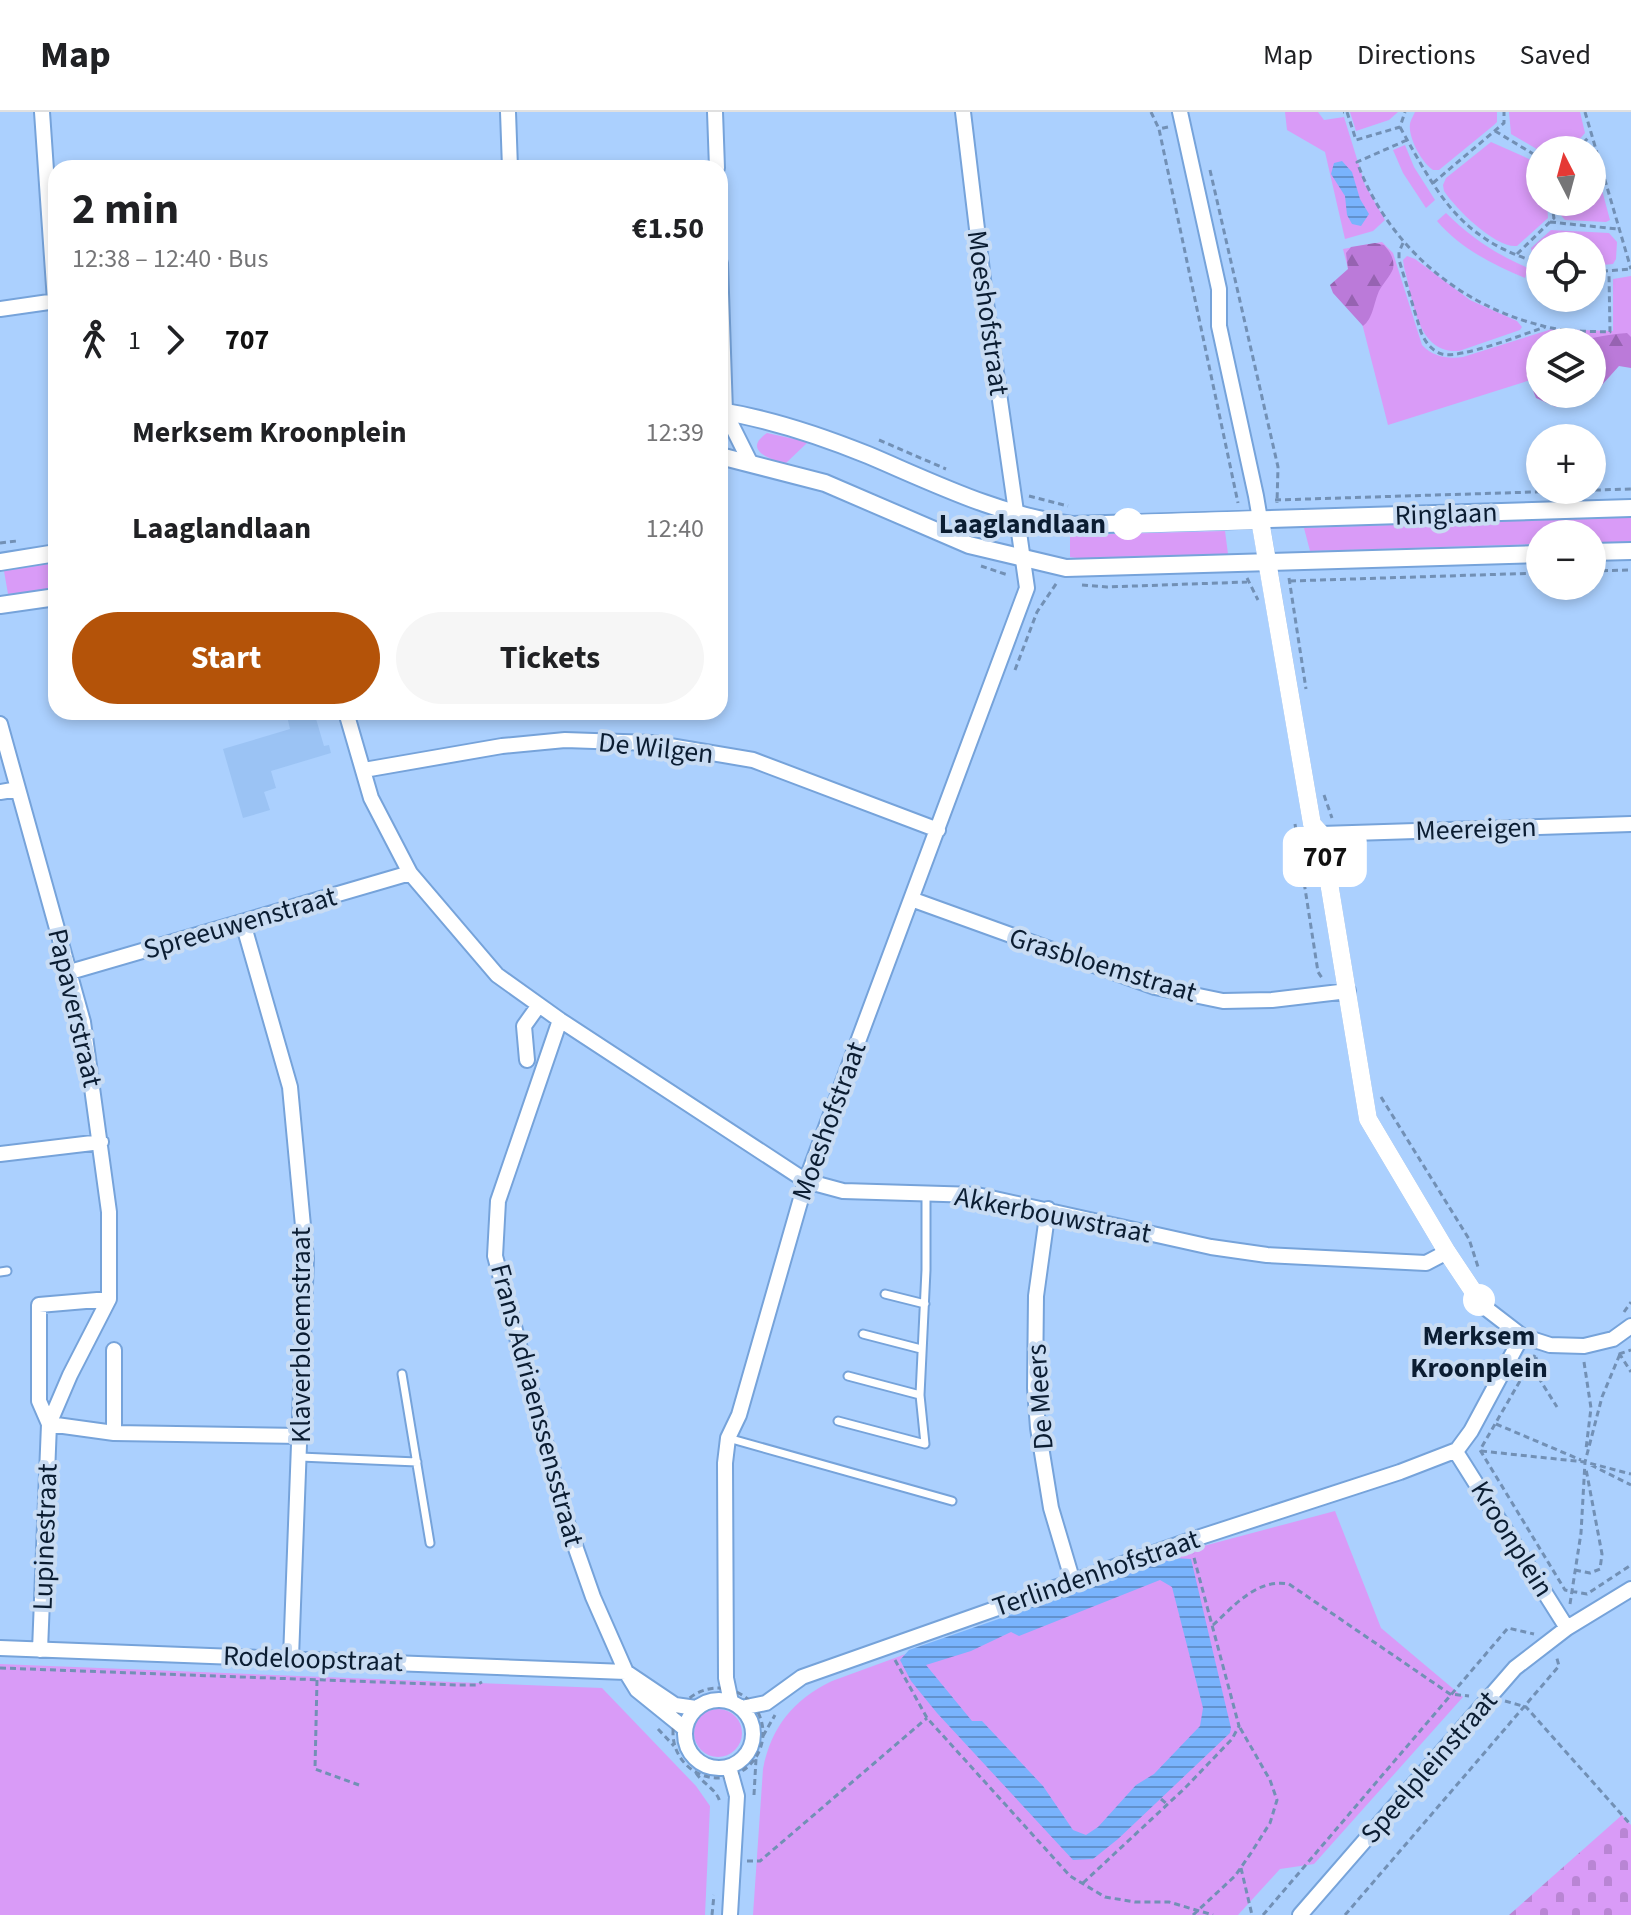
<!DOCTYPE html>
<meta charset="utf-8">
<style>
body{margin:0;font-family:"Source Sans 3",sans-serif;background:#f6f6f6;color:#202124;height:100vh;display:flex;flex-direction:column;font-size:30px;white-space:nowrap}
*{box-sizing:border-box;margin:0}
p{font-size:26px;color:#757577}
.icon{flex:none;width:44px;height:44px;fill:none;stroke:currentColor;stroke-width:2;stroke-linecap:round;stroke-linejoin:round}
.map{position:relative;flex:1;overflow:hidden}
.drawer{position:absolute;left:48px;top:48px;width:680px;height:560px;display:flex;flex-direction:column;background:#fff;border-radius:24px;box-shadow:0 4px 12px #0003}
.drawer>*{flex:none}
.badge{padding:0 16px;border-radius:12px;font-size:28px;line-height:52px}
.needle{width:52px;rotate:354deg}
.buttons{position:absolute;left:1526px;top:24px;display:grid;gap:16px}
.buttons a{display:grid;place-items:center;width:80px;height:80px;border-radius:50%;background:#fff;box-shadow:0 4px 12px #0003;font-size:40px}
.map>.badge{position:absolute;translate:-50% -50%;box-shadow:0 0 0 4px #fff}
.legs{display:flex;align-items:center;gap:12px;height:88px;padding:0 24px;font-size:26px}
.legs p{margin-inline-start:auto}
.head{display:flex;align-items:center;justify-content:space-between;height:136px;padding:0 24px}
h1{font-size:44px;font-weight:700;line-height:60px}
.button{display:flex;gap:16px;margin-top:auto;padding:16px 24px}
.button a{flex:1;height:92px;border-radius:48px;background:#b45309;color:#fff;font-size:32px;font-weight:700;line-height:92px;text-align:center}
.button a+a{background:#f6f6f6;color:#202124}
ul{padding:0 24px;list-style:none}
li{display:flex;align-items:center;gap:28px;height:96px;font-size:30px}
li i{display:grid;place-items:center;width:12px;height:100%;margin:0 10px;background:currentColor}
li i::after{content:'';width:20px;height:20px;margin:-10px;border:6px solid;border-radius:50%;background:#fff}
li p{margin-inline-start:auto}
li:first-child i{background:linear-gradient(#0000 50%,currentColor 0)}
li:last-child i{background:linear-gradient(currentColor 50%,#0000 0)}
header{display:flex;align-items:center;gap:48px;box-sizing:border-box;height:112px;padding:0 40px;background:#fff;border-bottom:2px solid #e0e0e0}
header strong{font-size:38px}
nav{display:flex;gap:44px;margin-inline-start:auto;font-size:28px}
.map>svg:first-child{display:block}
.built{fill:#9bc3f4}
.green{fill:#d99bf7}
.forest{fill:url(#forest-firs)}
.cemetery{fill:url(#cemetery-stones)}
.water{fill:url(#water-rules);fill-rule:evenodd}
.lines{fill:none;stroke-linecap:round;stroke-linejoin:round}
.service-casing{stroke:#76a3da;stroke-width:11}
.minor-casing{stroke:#76a3da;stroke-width:18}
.tertiary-casing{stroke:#76a3da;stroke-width:20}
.path{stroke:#7290b5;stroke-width:3;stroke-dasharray:6 4;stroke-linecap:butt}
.service{stroke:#fff;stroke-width:7}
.minor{stroke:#fff;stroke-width:14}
.tertiary{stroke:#fff;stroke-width:16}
.line-1-casing{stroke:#fff;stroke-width:18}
.line-1{stroke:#fff;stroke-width:12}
.stop-1-dot{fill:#fff;stroke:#fff;stroke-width:4}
.labels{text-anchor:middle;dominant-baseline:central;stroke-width:8;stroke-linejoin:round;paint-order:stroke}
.street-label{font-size:28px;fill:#0b1d32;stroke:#c9dcf3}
.stop-label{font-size:28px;font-weight:bold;fill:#0b1d32;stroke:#c9dcf3;text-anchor:end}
</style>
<header>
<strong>Map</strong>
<nav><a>Map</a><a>Directions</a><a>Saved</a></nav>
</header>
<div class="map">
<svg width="1631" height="1803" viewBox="0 0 1631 1803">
<defs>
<pattern id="forest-firs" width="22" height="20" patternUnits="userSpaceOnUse" patternTransform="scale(2)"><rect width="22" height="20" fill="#bb7ad9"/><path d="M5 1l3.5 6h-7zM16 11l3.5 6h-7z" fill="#9663b1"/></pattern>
<pattern id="cemetery-stones" width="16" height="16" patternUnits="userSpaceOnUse" patternTransform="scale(2)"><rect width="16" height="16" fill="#d99bf7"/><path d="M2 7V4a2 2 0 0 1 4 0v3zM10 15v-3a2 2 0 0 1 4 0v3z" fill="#b985d4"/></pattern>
<pattern id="water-rules" width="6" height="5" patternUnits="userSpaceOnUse" patternTransform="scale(2)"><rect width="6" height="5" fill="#79b3fc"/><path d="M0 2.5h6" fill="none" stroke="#6191cd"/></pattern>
</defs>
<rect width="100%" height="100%" fill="#abd0fe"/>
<path class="built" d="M286,600H314L324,634L329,633L331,641L271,659L276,676L264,680L270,698L243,706L223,637L290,617Z"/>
<path class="green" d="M1285,0H1318L1324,8L1344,5L1365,73L1385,108L1373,119L1345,127L1325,40L1287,18Z
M1350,0H1398L1389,8L1356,19Z
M1415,0H1497V10L1494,13L1439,58H1433C1422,51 1408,26 1410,12C1410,10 1414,2 1415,0Z
M1509,0H1580L1585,21L1570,38L1540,39L1511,22Z
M1491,30L1536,50L1540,62V90H1547L1548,106L1517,134C1495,136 1456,97 1444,79L1443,73L1446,66Z
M1405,33L1414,55L1435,88L1426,96L1403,61L1393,38Z
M1592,41L1610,108L1606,110L1565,108L1557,99L1556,90H1592Z
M1446,101C1471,126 1496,142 1528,156L1525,166C1493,153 1460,136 1437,109Z
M1551,118L1609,121L1617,130L1616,147L1613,152L1592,154V134H1540V145L1532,141L1531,136Z
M1382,130L1393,141L1422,233C1433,245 1448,247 1463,245L1552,217L1613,219V167L1631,164V237L1592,230H1540V265L1388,313L1343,137Z
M1407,144L1415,147L1470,188L1517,209L1522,215L1520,218L1459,239C1416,242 1413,186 1404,155L1403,148Z
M767,321L808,330L785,352C770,347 742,338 767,321Z
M1631,405V430L1592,431V422H1540V432L1310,439L1304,416Z
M1225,419L1228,442L1083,447L1070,445V425L1079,423Z
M56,451V476L8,482L4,459Z
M1335,1399L1381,1516L1463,1585L1314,1752L1280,1757L1238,1803H753L763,1657C771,1615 794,1587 832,1569L1196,1436Z
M0,1552L602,1576L696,1674L710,1694L705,1803H0Z
M694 1621a24 24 0 1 1 48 0a24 24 0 1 1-48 0Z"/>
<path class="forest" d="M1375,131L1384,133C1390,140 1395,147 1393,157C1390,164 1383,172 1379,179C1374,190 1373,207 1363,214L1333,181L1330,173L1348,157L1346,141L1351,135Z
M1627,221L1631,225V256L1619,254L1602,273L1592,272V230H1564C1586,229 1604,222 1627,221Z
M1540,236V282H1579L1574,289L1556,295L1536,286L1526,261L1534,251Z"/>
<path class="cemetery" d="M1622,1703L1631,1713V1803H1509Z"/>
<path class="water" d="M1342,49L1352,60L1360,87L1369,102L1361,114L1352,112L1347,103L1345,84L1331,62L1334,51Z
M1174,1446L1191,1447L1231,1616L1230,1621L1118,1727L1093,1747L1073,1748L937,1601L911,1569L900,1548L909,1538ZM1160,1468L1172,1475L1203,1596L1200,1614L1154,1662L1136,1673L1098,1715L1086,1723L1073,1718L1043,1674L982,1609H972L926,1553L971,1539L1011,1520L1019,1524Z"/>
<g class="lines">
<g class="service-casing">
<path id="service" d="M0,1160L7,1159
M885,1182L925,1192
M863,1222L921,1237
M402,1262L430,1431
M848,1264L920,1283
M838,1309L925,1332L920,1283L926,1158V1081
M728,1326L952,1389
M300,1345L417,1350"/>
</g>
<g class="minor-casing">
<path id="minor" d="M42,0L55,189
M508,0L510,56
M715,0L717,56
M1180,0L1219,177V214L1256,384L1312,712L1321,722L1368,1007L1447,1140L1483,1194L1522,1224L1550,1233L1584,1234L1613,1227L1631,1214
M720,151L725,300L751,352
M0,197L56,189
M346,600L371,686L410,761L497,863L560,908L806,1069L843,1079L977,1083L1211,1135L1267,1143L1426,1151L1447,1140
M0,612L83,910L109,1100V1187L70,1263L49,1312L40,1538
M364,658L502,634L565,628L652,631L753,648L938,718
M0,680L18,677
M1321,722L1631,712
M911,787L1155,875L1223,889L1272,888L1348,879
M243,811L290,975L306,1146L291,1546
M70,860L410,761
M560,908L498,1089L495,1144L567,1411L593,1485L626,1560L637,1578L684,1616
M527,948L524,914L539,893
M0,1042L101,1030
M1048,1097L1036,1184L1035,1276L1038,1316L1051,1396L1073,1470
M49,1312L114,1321L301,1324
M49,1312L39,1289V1193L109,1187
M114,1321V1238
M1457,1338L1458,1343L1567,1516
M1457,1338L1471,1319L1522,1224
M0,1536L626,1560L675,1593L696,1596
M685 1622a34 34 0 1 1 68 0a34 34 0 1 1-68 0Z
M731,1590L726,1566L725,1351L728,1326L739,1303L806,1069L1027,476L985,184L963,0
M741,1596L766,1591L802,1565L1188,1429L1400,1360L1457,1338
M729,1655L737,1684L730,1803
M1300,1803L1515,1556L1567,1516L1631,1477"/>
</g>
<g class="tertiary-casing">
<path id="tertiary" d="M720,299C770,307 821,324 868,343C934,371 1000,404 1072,413L1631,396
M720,344L825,371L969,433L1066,456L1540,442
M1592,440L1631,439
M0,450L56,441
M0,493L56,485"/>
</g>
<path class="path" d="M1151,0L1159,17
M1343,0H1344
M1347,0L1356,28L1400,15L1405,0
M1585,0L1631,157
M1168,15L1159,17L1238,391
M1400,15C1438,83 1460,128 1540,151
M1495,19L1540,46
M1407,28L1357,50C1387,132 1457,193 1543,214C1564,220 1588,219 1610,220L1609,161
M1576,38L1590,24
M1210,58L1278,355L1277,391
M1433,71L1504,11V0
M1550,110L1618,117
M1403,131L1399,140V148L1421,220C1425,230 1432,239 1442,242C1461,247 1524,222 1545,215
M1517,142L1554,106L1551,90
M1592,160L1631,157
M879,328L946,357
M1029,384L1068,394
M1275,388L1631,377
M0,431L17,429
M981,454L1008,463
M1592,459L1631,458
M1247,466L1258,488
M1289,466L1306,577
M1290,469L1540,461
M1082,473L1107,475L1247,470
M1015,558L1037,500L1058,469
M1324,683L1332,706
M1295,712L1318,860L1322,866
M1381,985L1469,1127L1479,1158
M1624,1200L1631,1190
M1619,1241L1631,1260
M1619,1242L1631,1238
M1535,1243L1480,1338L1565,1478L1587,1482L1631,1453
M1536,1245L1540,1268L1557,1295
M1584,1250L1591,1296L1586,1337
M1496,1312L1581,1348
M1481,1339L1585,1350L1631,1362
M1591,1353L1631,1373
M1575,1458L1590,1461L1600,1457L1602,1442L1586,1357
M1570,1492L1581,1421L1585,1350L1602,1285L1620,1242
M1213,1513C1234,1494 1257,1466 1289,1472L1450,1582L1469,1584
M895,1548L927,1606L1070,1764L1105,1785L1135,1790H1169L1213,1803
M0,1556L458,1573H476L482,1570
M317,1568L315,1657L359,1673
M673 1621a45 45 0 1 1 90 0a45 45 0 1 1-90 0Z
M1505,1589L1526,1595L1631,1713
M658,1617L674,1634
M763,1624L775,1603
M696,1661C703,1672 718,1678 720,1691
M754,1683L756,1647
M1161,1687L1167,1692
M747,1749H760L927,1606
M1241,1756L1252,1803
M1083,1771L1185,1676L1232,1627L1239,1614L1193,1442
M712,1803L714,1783
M1193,1803L1235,1764L1251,1741L1270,1711L1277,1688L1270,1668L1239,1614
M1263,1803L1508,1516L1534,1522
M1345,1803L1559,1554L1556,1543"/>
<use href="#service" class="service"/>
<use href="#minor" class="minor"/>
<use href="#tertiary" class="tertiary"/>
</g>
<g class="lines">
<g class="line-1-casing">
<path id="line-1" d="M1128,412L1260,408L1312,712L1321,722L1368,1007L1447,1140L1479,1188"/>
</g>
<use href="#line-1" class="line-1"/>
</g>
<g class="stop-1-dot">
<circle cx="1128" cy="412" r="14"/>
<circle cx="1479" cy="1188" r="14"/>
</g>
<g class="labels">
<g class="street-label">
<text transform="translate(988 201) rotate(82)">Moeshofstraat</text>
<text transform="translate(1446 402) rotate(-2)">Ringlaan</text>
<text transform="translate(656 636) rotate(6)">De Wilgen</text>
<text transform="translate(1476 717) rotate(-2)">Meereigen</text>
<text transform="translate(240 811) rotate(-16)">Spreeuwenstraat</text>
<text transform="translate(1103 853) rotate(17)">Grasbloemstraat</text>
<text transform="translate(75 896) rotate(77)">Papaverstraat</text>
<text transform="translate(829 1009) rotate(-70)">Moeshofstraat</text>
<text transform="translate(1053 1103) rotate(11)">Akkerbouwstraat</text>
<text transform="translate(301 1223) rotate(-90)">Klaverbloemstraat</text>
<text transform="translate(1040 1285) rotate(-94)">De Meers</text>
<text transform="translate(537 1293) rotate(75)">Frans Adriaenssensstraat</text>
<text transform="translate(45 1425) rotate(-88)">Lupinestraat</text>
<text transform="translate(1512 1427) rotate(58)">Kroonplein</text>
<text transform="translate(1096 1461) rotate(-19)">Terlindenhofstraat</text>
<text transform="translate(313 1547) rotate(2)">Rodeloopstraat</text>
<text transform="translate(1429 1655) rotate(-49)">Speelpleinstraat</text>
</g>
<g class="stop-label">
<text x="1106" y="412">Laaglandlaan</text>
<text x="1479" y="1224" text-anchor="middle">Merksem<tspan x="1479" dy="32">Kroonplein</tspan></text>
</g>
</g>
</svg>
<div class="buttons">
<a><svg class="needle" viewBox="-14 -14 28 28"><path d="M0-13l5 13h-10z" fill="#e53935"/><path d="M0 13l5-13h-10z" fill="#757577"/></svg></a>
<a><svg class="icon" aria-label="locate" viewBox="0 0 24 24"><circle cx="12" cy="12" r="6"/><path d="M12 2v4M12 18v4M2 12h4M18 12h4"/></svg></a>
<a><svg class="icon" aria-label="layers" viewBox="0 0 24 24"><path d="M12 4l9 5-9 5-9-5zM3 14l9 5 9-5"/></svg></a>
<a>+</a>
<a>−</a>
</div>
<b class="badge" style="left:1325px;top:745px;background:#fff;color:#111">707</b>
<section class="drawer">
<div class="head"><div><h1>2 min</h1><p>12:38 – 12:40 · Bus</p></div><b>€1.50</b></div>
<div class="legs"><svg class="icon" aria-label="walk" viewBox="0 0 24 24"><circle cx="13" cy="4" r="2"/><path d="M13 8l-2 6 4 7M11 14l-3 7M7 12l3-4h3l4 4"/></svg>1<svg class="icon" aria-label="forward" viewBox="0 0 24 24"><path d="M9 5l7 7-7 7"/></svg><b class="badge" style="background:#fff;color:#111">707</b></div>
<ul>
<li><i style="color:#fff"></i><b>Merksem Kroonplein</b><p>12:39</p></li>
<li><i style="color:#fff"></i><b>Laaglandlaan</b><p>12:40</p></li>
</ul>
<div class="button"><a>Start</a><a>Tickets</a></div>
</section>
</div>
